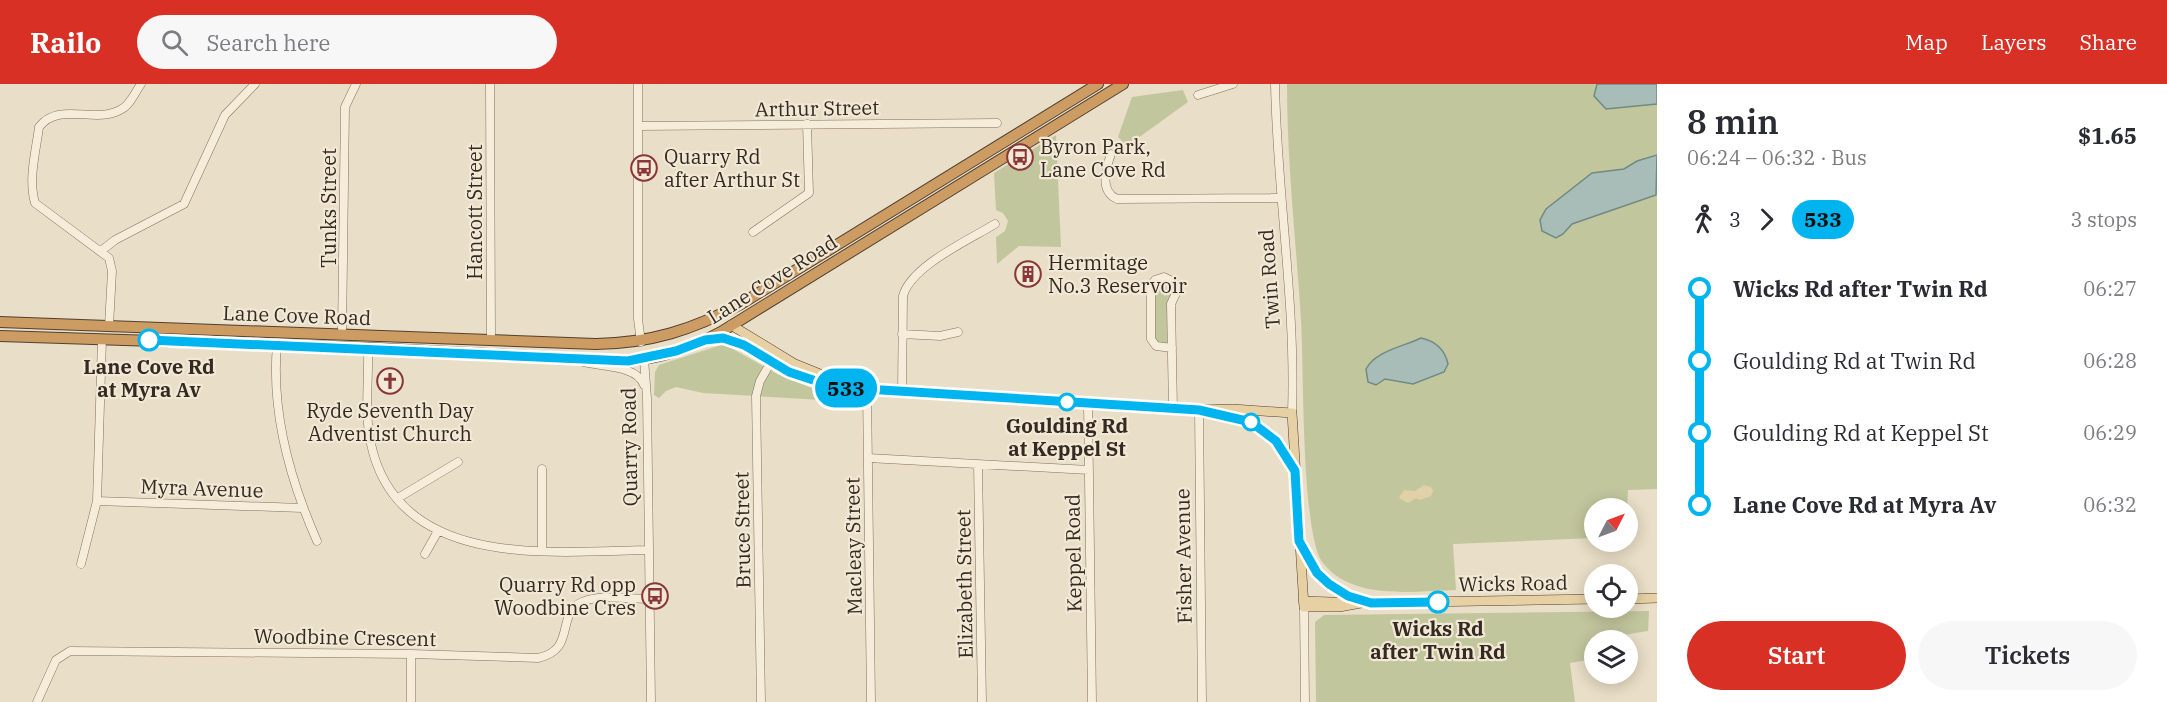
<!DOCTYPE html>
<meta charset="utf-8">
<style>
body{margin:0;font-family:"IBM Plex Serif",serif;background:#f7f7f7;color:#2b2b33;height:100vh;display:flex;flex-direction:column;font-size:22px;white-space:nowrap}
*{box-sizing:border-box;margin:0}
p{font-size:20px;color:#7c7c81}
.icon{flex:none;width:33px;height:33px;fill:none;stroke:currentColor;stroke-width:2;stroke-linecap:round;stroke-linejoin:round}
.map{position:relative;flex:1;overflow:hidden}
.side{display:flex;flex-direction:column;background:#fff;width:510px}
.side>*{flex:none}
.badge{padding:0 12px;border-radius:20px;font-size:21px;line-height:39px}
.needle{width:39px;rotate:48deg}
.buttons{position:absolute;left:1584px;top:414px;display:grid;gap:12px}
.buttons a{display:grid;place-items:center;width:54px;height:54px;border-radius:50%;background:#fff;box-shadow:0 3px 15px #0003;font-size:30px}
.map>.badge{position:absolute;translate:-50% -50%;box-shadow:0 0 0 3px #fff}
.legs{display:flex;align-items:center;gap:9px;height:66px;padding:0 30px;font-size:20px}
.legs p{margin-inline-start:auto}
.headline{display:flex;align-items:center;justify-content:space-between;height:102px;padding:0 30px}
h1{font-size:33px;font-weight:600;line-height:45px}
.cta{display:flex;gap:12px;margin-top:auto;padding:12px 30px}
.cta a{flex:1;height:69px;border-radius:36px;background:#d93025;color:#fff;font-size:24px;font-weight:600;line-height:69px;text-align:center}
.cta a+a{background:#f7f7f7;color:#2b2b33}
ul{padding:0 30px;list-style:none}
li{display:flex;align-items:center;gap:21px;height:72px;font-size:22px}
li i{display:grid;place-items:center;width:9px;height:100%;margin:0 8px;background:currentColor}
li i::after{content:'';width:15px;height:15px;margin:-8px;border:4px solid;border-radius:50%;background:#fff}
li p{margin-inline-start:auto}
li:first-child i{background:linear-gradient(#0000 50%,currentColor 0)}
li:last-child i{background:linear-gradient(currentColor 50%,#0000 0)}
header{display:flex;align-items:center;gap:36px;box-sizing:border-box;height:84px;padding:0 30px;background:#d93025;color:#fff}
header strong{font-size:28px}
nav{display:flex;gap:33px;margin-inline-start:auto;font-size:21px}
.search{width:420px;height:54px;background:#f7f7f7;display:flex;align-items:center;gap:15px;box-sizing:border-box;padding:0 21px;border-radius:33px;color:#7c7c81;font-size:22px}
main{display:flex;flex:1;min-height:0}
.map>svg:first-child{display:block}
.green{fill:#c2c69d}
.sand{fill:#e1d1a8}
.water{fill:#a8bdb7;stroke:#708b83;stroke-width:1.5}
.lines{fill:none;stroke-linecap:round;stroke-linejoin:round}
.minor-casing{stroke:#82715f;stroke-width:9}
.major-casing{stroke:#514032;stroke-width:10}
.highway-casing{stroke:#514032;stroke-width:12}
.minor{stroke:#f5ecda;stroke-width:8}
.major{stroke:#e7d1a4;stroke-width:9}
.highway{stroke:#cd9c63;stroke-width:10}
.line-1-casing{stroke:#fff;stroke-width:14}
.line-1{stroke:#00b5ef;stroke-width:9}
.stop-1-dot{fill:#fff;stroke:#00b5ef;stroke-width:3}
.labels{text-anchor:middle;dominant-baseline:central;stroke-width:4.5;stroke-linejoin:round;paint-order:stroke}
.street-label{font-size:20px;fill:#352a21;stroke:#f1e9d6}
.poi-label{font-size:20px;fill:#352a21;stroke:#f1e9d6;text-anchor:start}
.stop-label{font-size:20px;font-weight:bold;fill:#352a21;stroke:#f1e9d6}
</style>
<header>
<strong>Railo</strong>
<div class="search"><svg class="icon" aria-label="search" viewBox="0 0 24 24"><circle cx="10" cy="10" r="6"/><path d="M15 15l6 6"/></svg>Search here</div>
<nav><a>Map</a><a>Layers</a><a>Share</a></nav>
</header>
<main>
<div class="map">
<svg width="1657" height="618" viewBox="0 0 1657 618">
<rect width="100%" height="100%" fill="#e9dec7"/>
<path class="green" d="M1287,0H1657V405L1628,406L1627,424H1594V454L1453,460L1456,506C1413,507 1353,517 1323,479C1301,452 1304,280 1301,236C1296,157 1287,79 1287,0Z
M1183,6L1188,18L1127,62L1118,53L1132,13Z
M1056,51L1061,163L1019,162L997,180L996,153L1005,147L1008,137L1003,129L996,126L994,89Z
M1159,197L1170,198L1173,206L1169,257L1166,260H1159L1155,255L1153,206Z
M724,260L779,291L822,308L821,316L703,309L676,303L666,307L659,314L654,311L655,288L659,281Z
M1649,527L1648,547L1594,556V575L1570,579L1575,618H1316L1315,538L1324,531Z"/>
<path class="sand" d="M1424,401L1431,403L1433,407L1431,412L1420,416L1416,414L1408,419L1399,414L1404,406L1415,407Z"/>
<path class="water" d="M1597,0H1657V20L1606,25L1594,12Z
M1657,71L1656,111L1572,140L1563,150L1556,154L1542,147L1540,136L1546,125L1592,89L1624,85L1637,77Z
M1421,254C1435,257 1445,266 1448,280L1444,288L1413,300L1385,295L1376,301L1368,298L1366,285C1375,267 1405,262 1421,254Z"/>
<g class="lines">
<g class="minor-casing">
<path id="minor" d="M490,0L491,256
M638,0V235L641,258
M1275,0C1277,110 1296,219 1292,329
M1198,11L1233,0
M638,42L997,39
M1111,70C1106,84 1099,107 1117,115L1281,114
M753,148L809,109L807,40
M101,167L115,156L184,120L225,31L255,0
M109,242L112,187L109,174L35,119C28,95 36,67 39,43C59,17 95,40 120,26C130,22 135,8 141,0
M902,250L940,252L958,248
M342,251L345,23L356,0
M277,261C271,328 290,396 317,457
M368,264C369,295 364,330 371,360C398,486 552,468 648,466
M1172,264L1156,262L1151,255V202L1155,196L1164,193L1174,198L1177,207L1171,220L1173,325
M644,275L647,314L651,618
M583,278C602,283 637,281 644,301
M867,306L871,618
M902,309L903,212C911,182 969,156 995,140
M1088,319L1092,618
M1199,326L1202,618
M868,374L1089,386
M978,381L982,618
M542,385V466
M398,414L458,378
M97,417L302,424
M425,470L438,447
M81,480L97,417L102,255
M1304,523L1305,618
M411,570V618
M37,618L56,576L70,567L411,570L538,574C577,566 555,530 582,518C600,510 629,515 649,515
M761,618L756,312L760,297L771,278"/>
</g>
<g class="major-casing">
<path id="major" d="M731,241L795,280L847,301
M710,255L735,257L789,288L841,304L1199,326L1233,325L1292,329L1304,523H1339L1361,519
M1220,330C1260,337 1273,351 1294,385
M1302,462C1315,487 1329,506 1357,515
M1628,515L1657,514
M1303,517L1361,519L1594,515"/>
</g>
<g class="highway-casing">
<path id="highway" d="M0,238L596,260C651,259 692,246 741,220L1098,0
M0,252L368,264L628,277C660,274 692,264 721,248L1123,0"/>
</g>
<use href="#minor" class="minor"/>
<use href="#major" class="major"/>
<use href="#highway" class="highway"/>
</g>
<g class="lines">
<g class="line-1-casing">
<path id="line-1" d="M149,256L628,277L676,267L705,256L723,254L744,261L789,288L834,303L1199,326L1251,338L1276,357L1295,387L1299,457L1317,489L1329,500L1348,512L1371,519L1438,518"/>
</g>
<use href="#line-1" class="line-1"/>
</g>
<defs>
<g id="bus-ring" transform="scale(1.35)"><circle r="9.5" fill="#f1e9d6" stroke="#8a3638" stroke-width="1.5"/><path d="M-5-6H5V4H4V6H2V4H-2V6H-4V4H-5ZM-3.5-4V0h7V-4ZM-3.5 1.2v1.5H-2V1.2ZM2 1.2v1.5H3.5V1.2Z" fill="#8a3638"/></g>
<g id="building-ring" transform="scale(1.35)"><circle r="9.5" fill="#f1e9d6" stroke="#8a3638" stroke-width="1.5"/><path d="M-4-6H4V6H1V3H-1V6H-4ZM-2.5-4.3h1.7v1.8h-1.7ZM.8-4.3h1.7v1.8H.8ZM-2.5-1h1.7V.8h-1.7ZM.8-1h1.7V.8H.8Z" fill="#8a3638"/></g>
<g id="church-ring" transform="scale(1.35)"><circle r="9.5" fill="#f1e9d6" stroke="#8a3638" stroke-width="1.5"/><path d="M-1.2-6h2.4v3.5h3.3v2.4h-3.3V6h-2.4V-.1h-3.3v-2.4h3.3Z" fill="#8a3638"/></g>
</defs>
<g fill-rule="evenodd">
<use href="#bus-ring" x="1020" y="73"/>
<use href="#bus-ring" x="644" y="84"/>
<use href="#building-ring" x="1028" y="190"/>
<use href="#church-ring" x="390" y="297"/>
<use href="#bus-ring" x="655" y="512"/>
</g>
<g class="stop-1-dot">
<circle cx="149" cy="256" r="10"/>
<circle cx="1067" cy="318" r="8"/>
<circle cx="1251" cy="338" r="8"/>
<circle cx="1438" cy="518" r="10"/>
</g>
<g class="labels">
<g class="street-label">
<text transform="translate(817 24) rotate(-1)">Arthur Street</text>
<text transform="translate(328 124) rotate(-90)">Tunks Street</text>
<text transform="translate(474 128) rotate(-90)">Hancott Street</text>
<text transform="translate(772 195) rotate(-32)">Lane Cove Road</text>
<text transform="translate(1269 195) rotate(-94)">Twin Road</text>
<text transform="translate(297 231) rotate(2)">Lane Cove Road</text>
<text transform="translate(629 363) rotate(-91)">Quarry Road</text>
<text transform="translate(202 404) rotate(2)">Myra Avenue</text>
<text transform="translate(742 446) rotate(-91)">Bruce Street</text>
<text transform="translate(853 462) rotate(-91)">Macleay Street</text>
<text transform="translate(1073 469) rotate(-91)">Keppel Road</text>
<text transform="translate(1183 472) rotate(-91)">Fisher Avenue</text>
<text transform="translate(1513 499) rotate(-1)">Wicks Road</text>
<text transform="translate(964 500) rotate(-91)">Elizabeth Street</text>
<text transform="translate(345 553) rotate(1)">Woodbine Crescent</text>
</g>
<g class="poi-label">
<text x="1040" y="62">Byron Park,<tspan x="1040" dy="23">Lane Cove Rd</tspan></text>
<text x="664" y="72">Quarry Rd<tspan x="664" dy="23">after Arthur St</tspan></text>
<text x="1048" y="178">Hermitage<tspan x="1048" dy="23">No.3 Reservoir</tspan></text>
<text x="390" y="326" text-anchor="middle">Ryde Seventh Day<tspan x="390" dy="23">Adventist Church</tspan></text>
<text x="636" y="500" text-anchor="end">Quarry Rd opp<tspan x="636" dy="23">Woodbine Cres</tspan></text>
</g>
<g class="stop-label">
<text x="149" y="282">Lane Cove Rd<tspan x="149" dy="23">at Myra Av</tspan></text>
<text x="1067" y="341">Goulding Rd<tspan x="1067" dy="23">at Keppel St</tspan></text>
<text x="1438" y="544">Wicks Rd<tspan x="1438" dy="23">after Twin Rd</tspan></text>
</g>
</g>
</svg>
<div class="buttons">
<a><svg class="needle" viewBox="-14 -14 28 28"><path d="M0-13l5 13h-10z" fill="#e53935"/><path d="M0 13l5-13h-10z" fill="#7c7c81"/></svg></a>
<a><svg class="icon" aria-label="locate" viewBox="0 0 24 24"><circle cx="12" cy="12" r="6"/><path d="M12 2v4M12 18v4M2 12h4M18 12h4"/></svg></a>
<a><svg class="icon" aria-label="layers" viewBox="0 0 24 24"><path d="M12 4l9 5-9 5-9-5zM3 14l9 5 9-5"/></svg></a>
</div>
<b class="badge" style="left:846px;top:304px;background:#00b5ef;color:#111">533</b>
</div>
<section class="side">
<div class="headline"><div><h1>8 min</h1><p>06:24 – 06:32 · Bus</p></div><b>$1.65</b></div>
<div class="legs"><svg class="icon" aria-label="walk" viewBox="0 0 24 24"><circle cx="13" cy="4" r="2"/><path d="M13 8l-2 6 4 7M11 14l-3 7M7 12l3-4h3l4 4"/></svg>3<svg class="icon" aria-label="forward" viewBox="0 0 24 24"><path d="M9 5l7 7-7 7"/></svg><b class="badge" style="background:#00b5ef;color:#111">533</b><p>3 stops</p></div>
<ul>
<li><i style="color:#00b5ef"></i><b>Wicks Rd after Twin Rd</b><p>06:27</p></li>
<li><i style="color:#00b5ef"></i><span>Goulding Rd at Twin Rd</span><p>06:28</p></li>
<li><i style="color:#00b5ef"></i><span>Goulding Rd at Keppel St</span><p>06:29</p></li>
<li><i style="color:#00b5ef"></i><b>Lane Cove Rd at Myra Av</b><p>06:32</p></li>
</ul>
<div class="cta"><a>Start</a><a>Tickets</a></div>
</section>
</main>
